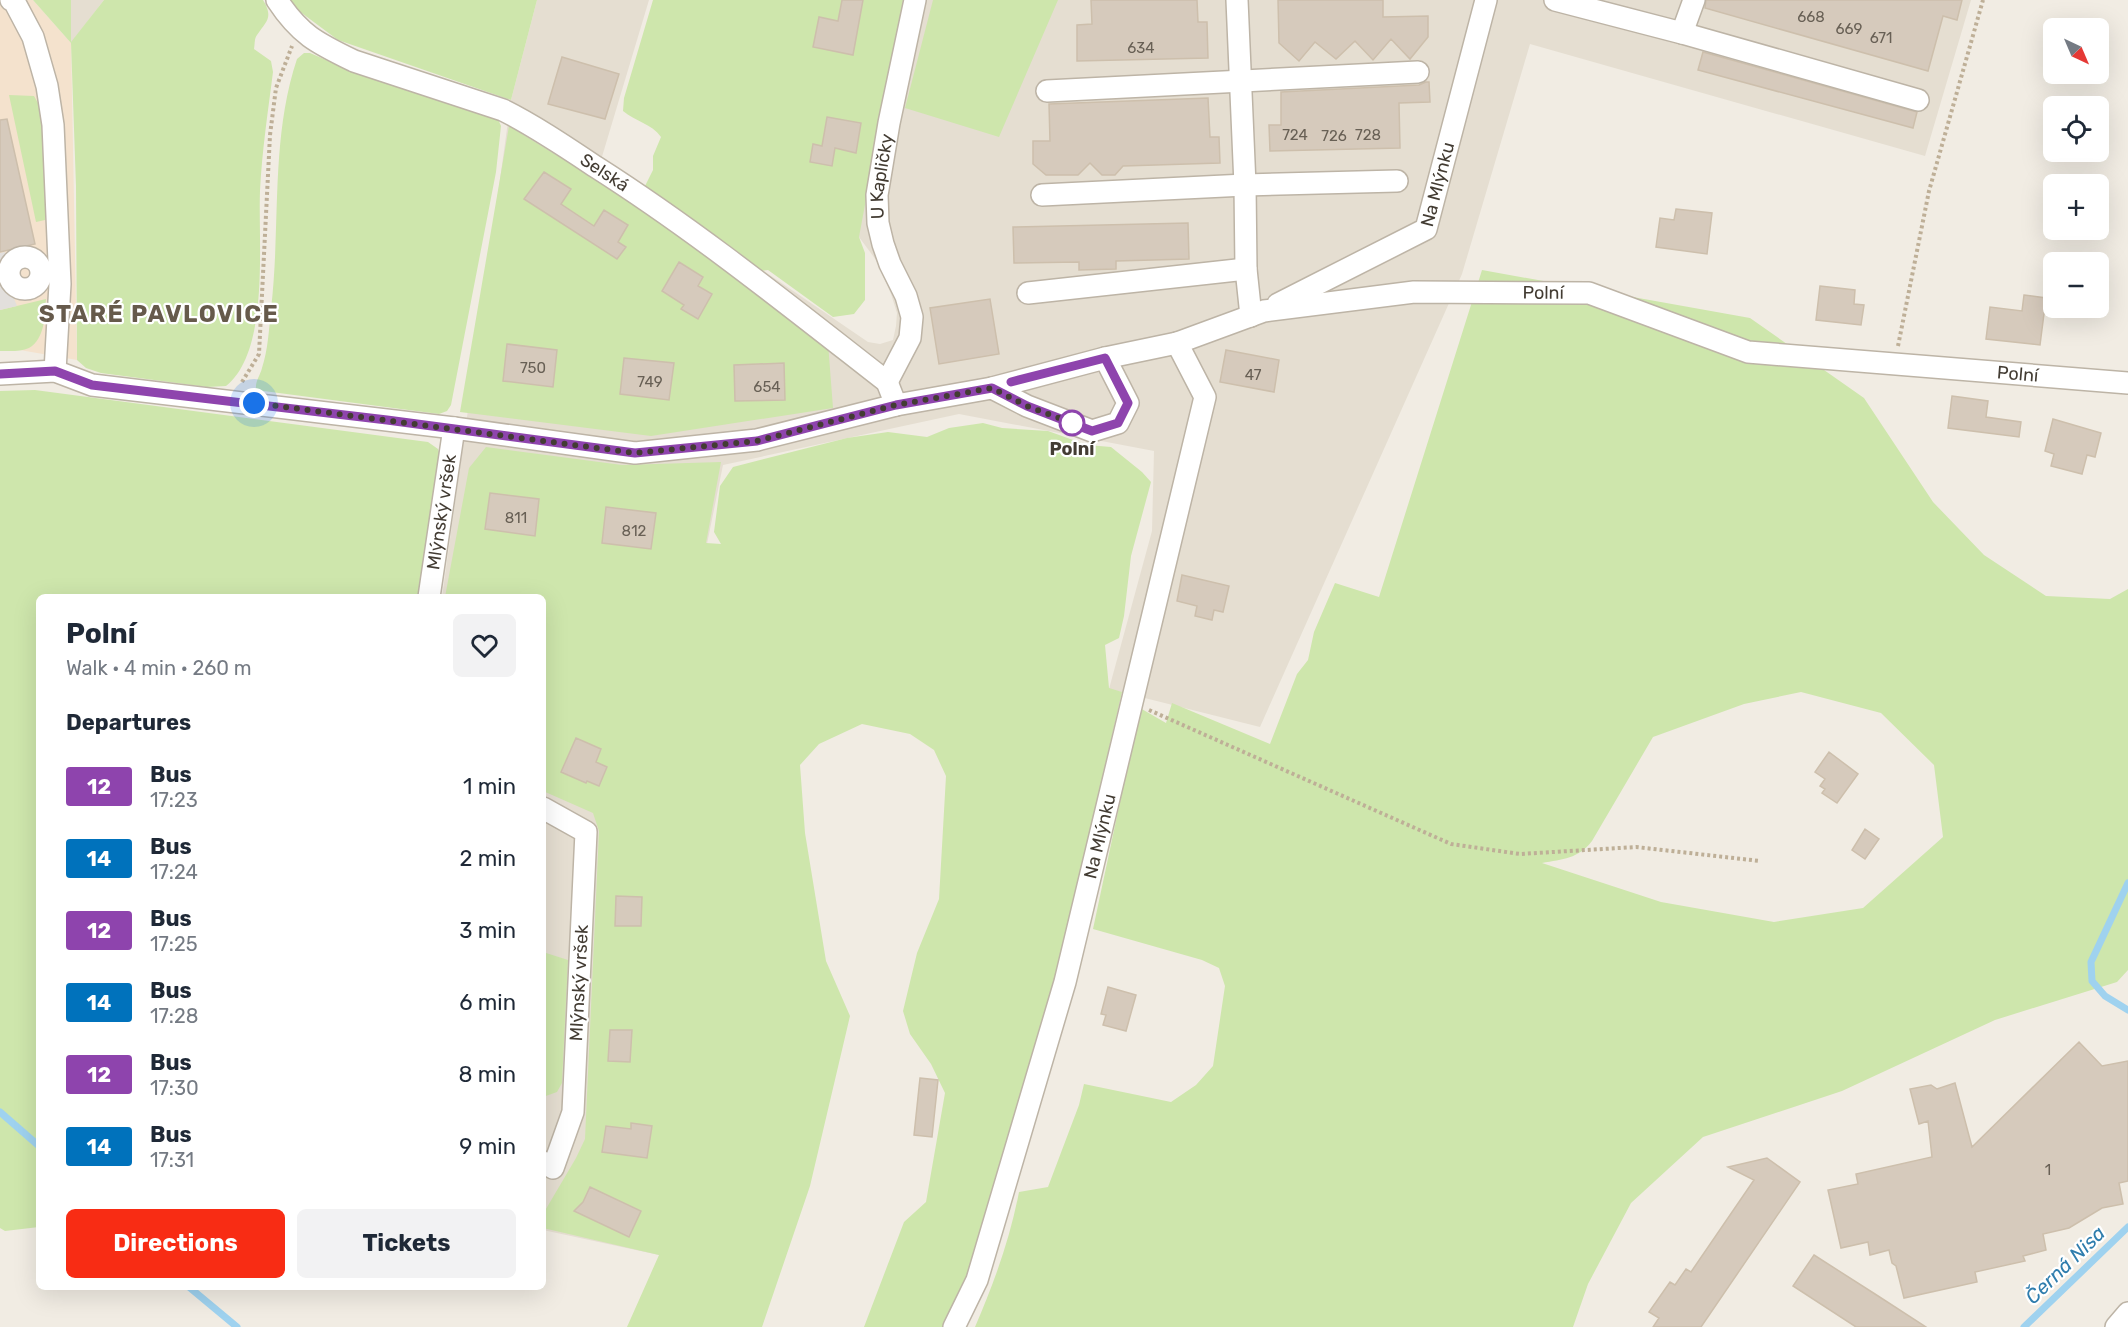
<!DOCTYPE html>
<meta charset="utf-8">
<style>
body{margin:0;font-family:Rubik,sans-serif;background:#f2f2f3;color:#1f2937;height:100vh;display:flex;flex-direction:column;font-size:22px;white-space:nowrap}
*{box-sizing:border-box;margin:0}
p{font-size:20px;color:#747a83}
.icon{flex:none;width:33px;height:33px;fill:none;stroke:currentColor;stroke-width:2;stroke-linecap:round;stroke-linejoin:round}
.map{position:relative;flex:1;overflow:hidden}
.sheet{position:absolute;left:36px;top:594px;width:510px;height:696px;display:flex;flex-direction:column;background:#fff;border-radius:9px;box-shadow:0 6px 24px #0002}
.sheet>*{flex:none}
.badge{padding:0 12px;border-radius:4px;font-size:21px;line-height:39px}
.needle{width:39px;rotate:136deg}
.tools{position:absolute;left:2043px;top:18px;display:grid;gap:12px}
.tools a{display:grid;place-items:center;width:66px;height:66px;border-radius:9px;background:#fff;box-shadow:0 6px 24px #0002;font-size:30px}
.you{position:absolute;width:30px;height:30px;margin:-15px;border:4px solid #fff;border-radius:50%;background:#1a73e8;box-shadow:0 0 0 9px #1a73e833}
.map>.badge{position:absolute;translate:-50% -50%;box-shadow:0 0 0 3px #fff}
h2{padding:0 30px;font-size:22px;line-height:54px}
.round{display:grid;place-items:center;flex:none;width:63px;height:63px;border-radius:9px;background:#f2f2f3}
.head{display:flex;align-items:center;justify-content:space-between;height:102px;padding:0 30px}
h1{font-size:28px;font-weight:700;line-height:45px}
.action{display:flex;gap:12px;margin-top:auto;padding:12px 30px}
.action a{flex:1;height:69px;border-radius:9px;background:#f82c14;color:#fff;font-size:24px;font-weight:700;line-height:69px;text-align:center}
.action a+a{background:#f2f2f3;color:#1f2937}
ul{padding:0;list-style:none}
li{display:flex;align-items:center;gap:18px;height:72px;padding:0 30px}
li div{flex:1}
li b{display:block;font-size:22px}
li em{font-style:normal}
li .badge{min-width:66px;font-weight:700;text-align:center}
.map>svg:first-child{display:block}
.residential{fill:#e5ded1}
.commercial{fill:#f4e2cd}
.green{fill:#cee6ac;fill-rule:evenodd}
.parking{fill:#e2dfdc}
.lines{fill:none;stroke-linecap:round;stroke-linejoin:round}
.stream{stroke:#9fd2ef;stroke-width:7}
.building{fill:#d6cabc;stroke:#cdbfac;stroke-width:1.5}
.minor-casing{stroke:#bdb4a6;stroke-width:24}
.path{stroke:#beaf97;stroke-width:4;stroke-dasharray:3 3;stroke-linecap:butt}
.minor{stroke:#fff;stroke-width:21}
.line-casing{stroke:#fff;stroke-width:14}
.line{stroke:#8e44ad;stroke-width:9}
.walk{stroke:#433c33;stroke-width:6;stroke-dasharray:0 10.8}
.stop-dot{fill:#fff;stroke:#8e44ad;stroke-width:3}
.labels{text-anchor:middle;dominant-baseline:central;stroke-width:4.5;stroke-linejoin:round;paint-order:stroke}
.number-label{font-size:15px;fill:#686055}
.street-label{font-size:18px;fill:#433c33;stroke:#fff}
.stop-label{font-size:18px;font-weight:bold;fill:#433c33;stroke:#fff}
.water-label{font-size:20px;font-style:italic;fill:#2f7dad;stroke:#fff}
.district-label{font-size:24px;font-weight:bold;letter-spacing:1.5px;fill:#665a4b;stroke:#fff}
</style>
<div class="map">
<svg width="2128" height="1327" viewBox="0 0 2128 1327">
<rect width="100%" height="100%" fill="#f1ece3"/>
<path class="residential" d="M71,0H104L71,43Z
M537,0H649L601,160L868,342L880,344L893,340L896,326L897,313L891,294L876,260L859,237L750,0H1971L1925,156L1530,44L1462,274L1260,727L1109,689L1152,531L1154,451L959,414L723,465L667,741L659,1255L543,1230V597H442L511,100Z"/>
<path class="commercial" d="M0,0H33L71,43L77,360L20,350L0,351Z"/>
<path class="green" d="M33,0H71V42L104,0H263C274,18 266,21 257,35C254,39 255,44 254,49L271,61L273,72C268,111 262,151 260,191C258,243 270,351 226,386L207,387L101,373L86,368L77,360L76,186L71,43Z
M289,0H537L511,100L338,40L299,11Z
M653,0H903L859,237L865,253V300L854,314L833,317L768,270L761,271L742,255L645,186L653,170V156L661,137C652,124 635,121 623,111L624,98Z
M933,0H1058L999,137L905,108Z
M304,53H310L363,76L407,88L498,119L501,126L496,172L451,405L447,411L439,414L256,390C255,381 260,376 262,368C268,350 269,329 271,309C281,225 270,140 297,59Z
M9,95L34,96L46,117L45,220L36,222Z
M509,126L623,196L730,270L828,343L833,408L651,436L460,412Z
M1482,270L1750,318L1864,398L1933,502L1984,555L2046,596L2110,599L2128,589V970L2117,982L1995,1020L1842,1091L1703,1137L1631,1203L1588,1284L1573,1327H975C994,1283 1010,1239 1019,1192L1048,1187L1079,1105L1084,1084L1171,1102L1196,1085L1213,1066L1225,986L1219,968L1202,960L1093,929L1140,708L1166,723L1172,703L1270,744L1297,674L1308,660L1314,632L1335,583L1379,597ZM1801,692L1881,713L1934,765L1943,837L1863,908L1774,922L1661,902L1542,863C1563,859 1578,859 1592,841L1653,737L1744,704Z
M46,299C45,315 45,339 29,348C21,352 9,351 0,351V310Z
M35,390L428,442L438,449L444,467L420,597H39V1227L5,1231L0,1228V391Z
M983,423L1002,428L1048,431L1087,445L1111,447L1142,472L1151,482L1131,556L1124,616L1119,638L1105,645L1109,688L1122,692L1053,991L971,1278L944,1327H864L904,1222L926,1202L945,1093L931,1064L910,1034L903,1011L917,953L939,899L946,776L934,750L910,734L862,724L819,744L800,765L805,833L826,961L850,1016L810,1186L762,1327H627L659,1255L543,1228V1214L576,1158L585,1139L599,831L593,813L543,791V597H445L469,468L486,447L622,465L721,462L706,543L721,544L714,532L720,486L733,467L847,438L888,432L927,437L949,428Z
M543,952L568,960L562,1083L557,1092L543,1097Z"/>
<path class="parking" d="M5,252L6,279L17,306L0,310V253Z"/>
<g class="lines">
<path class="stream" d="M2128,883L2091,962L2092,981L2105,996L2128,1010
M0,1112L39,1146
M189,1287L237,1327
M2024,1327L2128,1227"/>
</g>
<path class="building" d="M842,0H863L853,55L813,47L819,17L838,21Z
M1091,0H1197L1198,22H1207L1208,58L1077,61V25L1092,24Z
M1278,0H1383V17L1428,16V37L1410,59L1391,39L1373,60L1355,41L1336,59L1315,42L1299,61L1279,43Z
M1706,0H1962L1957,20L1943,16L1928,71L1705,8Z
M1703,52L1917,112L1913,128L1698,70Z
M562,57L619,74L605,119L548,104Z
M1426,82H1429L1430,102L1399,103L1400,148L1270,151L1269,125H1281V92L1419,85Z
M1208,98L1210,137H1219L1220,163L1123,166L1115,175H1102L1090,163L1078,175H1046L1033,164V141H1050L1049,104Z
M827,117L861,123L856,153L835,148L832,166L810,162L813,144L822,146Z
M7,119L35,244L0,252V120Z
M544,172L571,189L561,204L594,226L604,210L628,225L618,242L626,247L617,259L524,199Z
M1676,209L1712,213L1707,254L1656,247L1660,218L1674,220Z
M1188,223L1189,259L1116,261V269L1079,270V262L1014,263L1013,227Z
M679,262L703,277L698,286L712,294L698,319L681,309L684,305L662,291Z
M1820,286L1855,290L1854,304L1864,305L1861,325L1816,320Z
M2024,295L2046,298L2040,345L1986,339L1990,307L2022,311Z
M990,299L999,354L939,364L930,308Z
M507,344L557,350L553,387L503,381Z
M1226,350L1279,360L1274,392L1220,382Z
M624,358L674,363L669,400L620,394Z
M784,363L785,400L735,401L734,365Z
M1952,396L1988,401L1986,417L2021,422L2019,437L1948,428Z
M2053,419L2101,433L2095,457L2087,455L2082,474L2051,466L2054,454L2045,451Z
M490,493L539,499L535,536L485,529Z
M606,507L656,513L651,549L602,543Z
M1182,575L1229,586L1223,612L1214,610L1212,620L1195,616L1197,606L1177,601Z
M576,738L601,749L596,762L607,767L599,786L587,781L586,783L561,772Z
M1829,752L1858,774L1837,803L1822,793L1825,789L1820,786L1825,779L1815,772Z
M1865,829L1879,839L1865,859L1852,850Z
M616,896L642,897L641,926H615Z
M1108,987L1136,995L1126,1031L1103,1025L1106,1015L1101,1014Z
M610,1030H632L630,1062L608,1061Z
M2079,1042L2102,1066L2128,1061V1181L2119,1183L2123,1204L2102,1208L2069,1228L2043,1234L2046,1250L2023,1256L2025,1261L1975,1272L1977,1282L1904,1298L1896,1266L1892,1263L1889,1250L1870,1255L1868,1242L1841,1248L1828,1190L1858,1184L1856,1174L1932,1157L1928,1121L1919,1124L1910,1089L1931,1085L1937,1089L1955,1083L1972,1147Z
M920,1078L938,1080L932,1137L914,1135Z
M631,1123L652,1126L647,1158L602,1152L606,1126L631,1129Z
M1767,1158L1800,1182L1701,1327H1653L1659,1318L1649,1312L1670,1282L1675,1285L1686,1269L1691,1272L1754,1180L1728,1167Z
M590,1187L641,1211L629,1237L574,1211L583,1202Z
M1814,1255L1875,1294L1926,1327H1856L1793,1286Z"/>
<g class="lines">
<g class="minor-casing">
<g id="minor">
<path d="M11,0L14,1L33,37L47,86L53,125L60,284L55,371"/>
<path id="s1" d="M277,0C300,35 317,43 354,61L503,110C535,126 566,147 596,167C698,232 792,308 887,382L896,405"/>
<path d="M1237,0L1245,185L1246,269L1251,316"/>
<path d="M1555,0L1682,33L1694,0"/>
<path d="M1682,33L1918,100"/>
<path d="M1047,91L1418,72"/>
<path d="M1042,195L1245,185L1397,181"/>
<circle cx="25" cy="273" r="16"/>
<path d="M1028,293L1246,269"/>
<path id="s2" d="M1278,304L1426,229L1486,0"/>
<path id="s3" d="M0,374L55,371L92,385L454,428L635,453L757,440L896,405L992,388L1105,358L1177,343L1264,311L1414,292L1589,293L1748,352L2128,383"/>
<path id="s4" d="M887,382L910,338L912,317L906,296L890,264L883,244L878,223L877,195L889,123L915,0"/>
<path d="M992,388L1027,406L1092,431L1118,423L1128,403L1105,358"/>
<path id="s5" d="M429,597L454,428"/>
<path d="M543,808L586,832L573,1112L553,1168L543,1162"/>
<path id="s6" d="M954,1327L977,1280L1065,982L1205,397L1177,343"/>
<path d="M2116,1327L2128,1313"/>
</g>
</g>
<path class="path" d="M1898,346L1929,191L1983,0
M242,382L259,354L270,135L276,88L292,46
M1149,710L1451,844L1520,854L1636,847L1760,861"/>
<use href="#minor" class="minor"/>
</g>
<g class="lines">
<g class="line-casing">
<path id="line" d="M0,374L55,371L92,385L387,420L635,453L757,441L896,405L992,388L1027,406L1092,431L1118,423L1128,403L1105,358L1011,382"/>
</g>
<use href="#line" class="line"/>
<path class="walk" d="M254,403L635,453L757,441L896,405L992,388L1027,406L1072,423"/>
</g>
<circle class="stop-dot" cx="1072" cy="423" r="12"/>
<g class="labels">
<g class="number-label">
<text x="1811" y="17">668</text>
<text x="1849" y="29">669</text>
<text x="1881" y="38">671</text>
<text x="1141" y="48">634</text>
<text x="1295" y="135">724</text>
<text x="1368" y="135">728</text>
<text x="1334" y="136">726</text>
<text x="533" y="368">750</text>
<text x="1253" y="375">47</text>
<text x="650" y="382">749</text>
<text x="767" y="387">654</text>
<text x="516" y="518">811</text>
<text x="634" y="531">812</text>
<text x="2048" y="1170">1</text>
</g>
<g class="street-label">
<text stroke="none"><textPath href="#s1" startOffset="376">Selská</textPath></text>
<text stroke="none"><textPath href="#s4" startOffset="218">U Kapličky</textPath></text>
<text stroke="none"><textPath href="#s2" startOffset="212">Na Mlýnku</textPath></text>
<text stroke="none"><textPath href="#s3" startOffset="1569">Polní</textPath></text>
<text stroke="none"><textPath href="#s3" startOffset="2055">Polní</textPath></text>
<text stroke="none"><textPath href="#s5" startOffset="86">Mlýnský vršek</textPath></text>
<text stroke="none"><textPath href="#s6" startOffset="513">Na Mlýnku</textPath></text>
<text transform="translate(579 983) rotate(-87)">Mlýnský vršek</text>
</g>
<g class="stop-label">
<text x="1072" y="449">Polní</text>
</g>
<g class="water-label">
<text transform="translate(2065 1265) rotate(-44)">Černá Nisa</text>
</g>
<g class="district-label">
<text x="159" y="314">STARÉ PAVLOVICE</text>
</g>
</g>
</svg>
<div class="tools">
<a><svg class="needle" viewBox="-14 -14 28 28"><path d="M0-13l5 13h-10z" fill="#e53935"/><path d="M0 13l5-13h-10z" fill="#747a83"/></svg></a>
<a><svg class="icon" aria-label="locate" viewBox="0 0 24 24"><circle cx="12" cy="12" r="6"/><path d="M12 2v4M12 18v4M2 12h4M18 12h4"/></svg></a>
<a>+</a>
<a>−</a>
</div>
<div class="you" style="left:254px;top:403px"></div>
<section class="sheet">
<div class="head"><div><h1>Polní</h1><p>Walk · 4 min · 260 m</p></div><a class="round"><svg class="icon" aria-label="heart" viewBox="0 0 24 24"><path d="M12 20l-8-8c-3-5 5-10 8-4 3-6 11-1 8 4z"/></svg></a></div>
<h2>Departures</h2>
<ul>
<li><span class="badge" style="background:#8e44ad;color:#fff">12</span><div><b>Bus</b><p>17:23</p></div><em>1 min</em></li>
<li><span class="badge" style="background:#0072bc;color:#fff">14</span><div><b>Bus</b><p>17:24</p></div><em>2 min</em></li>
<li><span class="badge" style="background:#8e44ad;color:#fff">12</span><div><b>Bus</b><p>17:25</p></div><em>3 min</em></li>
<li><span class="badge" style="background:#0072bc;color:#fff">14</span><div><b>Bus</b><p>17:28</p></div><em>6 min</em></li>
<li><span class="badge" style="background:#8e44ad;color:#fff">12</span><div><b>Bus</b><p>17:30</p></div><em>8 min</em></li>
<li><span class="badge" style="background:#0072bc;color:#fff">14</span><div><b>Bus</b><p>17:31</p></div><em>9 min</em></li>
</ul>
<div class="action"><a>Directions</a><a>Tickets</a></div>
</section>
</div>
